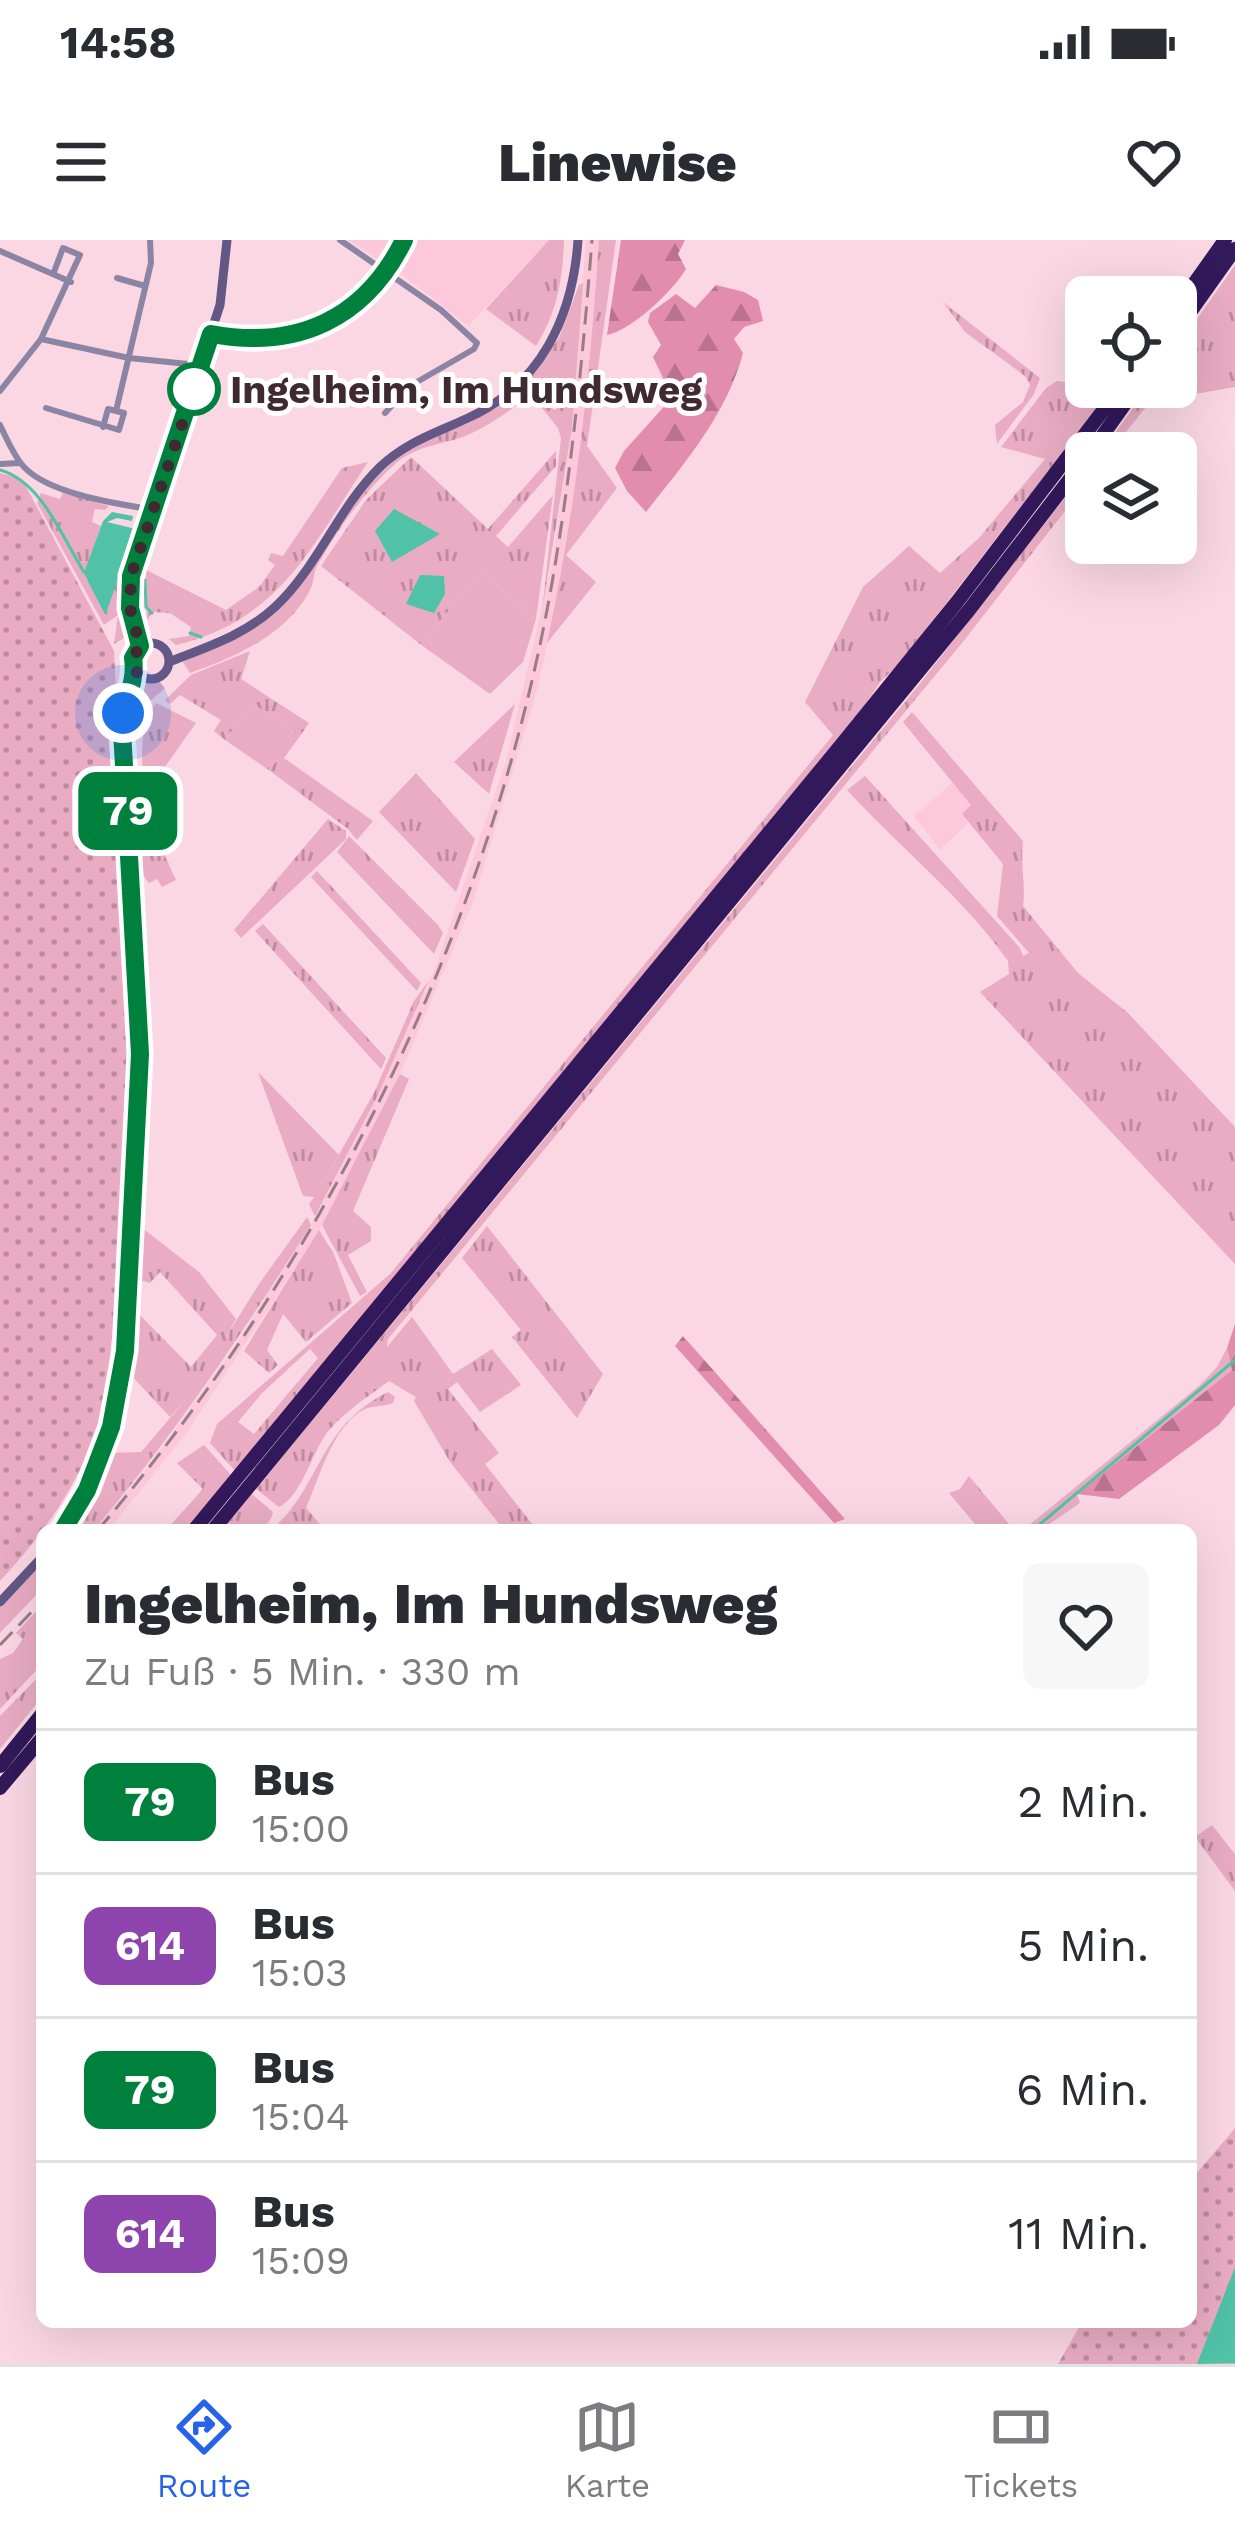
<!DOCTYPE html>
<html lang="de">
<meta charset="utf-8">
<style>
body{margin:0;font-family:"Work Sans",sans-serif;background:#f7f7f7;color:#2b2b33;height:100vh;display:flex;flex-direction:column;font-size:45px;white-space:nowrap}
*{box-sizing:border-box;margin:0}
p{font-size:39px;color:#7c7c81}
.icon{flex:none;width:66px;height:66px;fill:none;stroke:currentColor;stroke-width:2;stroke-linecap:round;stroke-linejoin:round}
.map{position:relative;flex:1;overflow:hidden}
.sheet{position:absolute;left:36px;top:1284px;width:1161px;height:804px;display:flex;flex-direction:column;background:#fff;border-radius:18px;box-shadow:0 12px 48px #0002}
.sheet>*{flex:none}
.badge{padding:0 24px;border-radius:18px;font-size:42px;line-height:78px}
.fabs{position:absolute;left:1065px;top:36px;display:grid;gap:24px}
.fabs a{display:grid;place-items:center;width:132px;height:132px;border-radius:18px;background:#fff;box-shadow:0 12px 48px #0002;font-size:60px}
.you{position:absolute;width:60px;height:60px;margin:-30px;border:9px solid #fff;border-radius:50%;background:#1a73e8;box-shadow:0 0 0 18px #1a73e833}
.map>.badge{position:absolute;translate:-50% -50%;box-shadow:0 0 0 6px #fff}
.round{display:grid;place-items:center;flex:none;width:126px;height:126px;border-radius:18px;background:#f7f7f7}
.summary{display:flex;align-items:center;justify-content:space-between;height:204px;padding:0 48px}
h1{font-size:57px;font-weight:800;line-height:90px}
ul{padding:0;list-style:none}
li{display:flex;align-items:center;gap:36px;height:144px;padding:0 48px;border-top:3px solid #e1e1e2}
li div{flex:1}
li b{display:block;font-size:45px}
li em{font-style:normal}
li .badge{min-width:132px;font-weight:700;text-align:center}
.status{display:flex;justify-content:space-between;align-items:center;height:84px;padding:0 60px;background:#fff;direction:ltr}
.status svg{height:33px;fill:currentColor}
header{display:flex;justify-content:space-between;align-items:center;height:156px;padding:0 48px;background:#fff;font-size:54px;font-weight:800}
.menu{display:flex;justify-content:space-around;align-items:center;height:168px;border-top:3px solid #e1e1e2;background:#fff;font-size:33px;color:#7c7c81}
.menu a{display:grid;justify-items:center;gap:6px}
.menu .on{color:#2563eb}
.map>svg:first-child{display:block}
.built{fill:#fcc8da}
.grass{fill:url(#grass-tufts);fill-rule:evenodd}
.forest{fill:url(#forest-firs)}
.park{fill:url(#park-dots)}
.garden{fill:#e9acc2}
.water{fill:#4fc2a8}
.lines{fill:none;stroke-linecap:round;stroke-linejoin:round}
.stream{stroke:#4fc2a8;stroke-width:3}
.minor{stroke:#8b84a5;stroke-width:6}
.secondary{stroke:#635786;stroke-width:9}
.motorway{stroke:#31195b;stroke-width:14}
.rail{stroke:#997d86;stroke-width:3;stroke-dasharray:18 9;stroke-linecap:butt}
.line-casing{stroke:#fff;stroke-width:27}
.line{stroke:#00803d;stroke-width:18}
.walk{stroke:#402a32;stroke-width:12;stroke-dasharray:0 21.6}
.stop-dot{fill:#fff;stroke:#00803d;stroke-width:6}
.labels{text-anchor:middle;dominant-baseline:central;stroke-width:10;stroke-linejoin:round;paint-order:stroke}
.stop-label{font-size:39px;font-weight:bold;fill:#402a32;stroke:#fff;text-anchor:start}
</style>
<div class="status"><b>14:58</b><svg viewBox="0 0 49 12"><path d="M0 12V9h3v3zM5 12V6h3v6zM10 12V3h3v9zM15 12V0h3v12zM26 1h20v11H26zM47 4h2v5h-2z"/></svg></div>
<header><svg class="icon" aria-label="menu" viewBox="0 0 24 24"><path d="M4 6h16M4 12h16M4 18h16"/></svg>Linewise<svg class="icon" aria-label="heart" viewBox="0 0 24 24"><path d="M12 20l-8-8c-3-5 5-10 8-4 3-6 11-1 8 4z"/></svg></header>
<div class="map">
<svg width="1235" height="2124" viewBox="0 0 1235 2124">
<defs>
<pattern id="grass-tufts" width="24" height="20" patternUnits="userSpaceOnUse" patternTransform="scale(3)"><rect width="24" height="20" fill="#e9acc2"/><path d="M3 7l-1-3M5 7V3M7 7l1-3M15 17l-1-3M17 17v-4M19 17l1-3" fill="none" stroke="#be8c9e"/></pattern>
<pattern id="forest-firs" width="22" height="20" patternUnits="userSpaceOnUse" patternTransform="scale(3)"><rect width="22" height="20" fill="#e28cae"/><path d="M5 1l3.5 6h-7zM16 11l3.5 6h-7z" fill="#b9738e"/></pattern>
<pattern id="park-dots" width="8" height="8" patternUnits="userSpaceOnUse" patternTransform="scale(3)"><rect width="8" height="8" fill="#e9acc2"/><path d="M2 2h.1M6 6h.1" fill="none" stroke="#be8c9e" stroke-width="1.8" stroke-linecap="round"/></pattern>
</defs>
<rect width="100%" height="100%" fill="#fad7e3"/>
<path class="built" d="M348,0H549L468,86L404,36Z
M586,0H599L592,105L566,316L538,447L473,662L389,860L316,996L187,1192L109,1290H94L149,1226L235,1106L311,985L378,855L436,726L506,521L551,329L572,188Z
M952,543L972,565L962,574L968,583L940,610L914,576Z"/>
<path class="grass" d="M549,0H564C563,38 557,73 536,106L486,69Z
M599,0H616L587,206L617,248L566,315L596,342L547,403C576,270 590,136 599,0Z
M1235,25V147L1150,162L1109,213H1100L1149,147H1176V109Z
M583,43L572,188L542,371L561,198L558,188L533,157H541L555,171L558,167L540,151H530L526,141L559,98L579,45Z
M943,62L1040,138L1034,154L997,204L995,185L1023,162L1030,145L1025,136L965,92Z
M1057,141L1113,147L900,423L881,441L852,484L235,1231L210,1203L217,1184L390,1034L833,495L805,462L863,347L909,306L940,333L979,298L1045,219L1001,207L1046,148ZM310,1109L318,1118L254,1194L238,1182L262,1153Z
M518,150L526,155L525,160C507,172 490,185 470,194C443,206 419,203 395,224C364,252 337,290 317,326C313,334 314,344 309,352C286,395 233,418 190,433L183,422L228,403L271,376L362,251L397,218L438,194L471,182Z
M556,211V226L496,296L508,307L553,255L536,379L482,332L420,404L321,326L366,260L411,217L488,289Z
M368,222C313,304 280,381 176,405L169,399L189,396L191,387L170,373L153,372L147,380L146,330L226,370L259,347L275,325L268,320L271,313L283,316L342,228Z
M1086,231V244L966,398L388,1099L387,1107L412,1077L453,1134L492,1109L521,1145L480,1172L457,1142L448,1149L499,1213L485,1224L537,1290H504L450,1222L414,1161L416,1157L389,1141C369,1156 347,1170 330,1189C311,1211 304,1254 279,1267L256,1249L918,446Z
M41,253L60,259L63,253L109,266L105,270L95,269L92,282L101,286L85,332L106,372L139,273C151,312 115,346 134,392L114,404L118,375L104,385L37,263Z
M250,411L241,439L309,483L300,496L252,463L225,500L214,491L221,480L180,455L170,464L165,460L191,435Z
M159,441L165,448C159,454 150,459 145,468C116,523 154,590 176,640L162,647L157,639L149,643C143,635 136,629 134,619C130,600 135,582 136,563C139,521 119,483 144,443Z
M156,463L196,483L145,555C142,524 137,488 156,463Z
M515,464L489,554L454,522Z
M912,472L1023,601C1020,626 1026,645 1023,666L1078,733L1128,773L1235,887V1024L980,752L1009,734L1008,721C962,656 900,608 847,550L865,536L1020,708L1023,716L1029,713L997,676L1003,624L962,574L971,565L903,482Z
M284,518L373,581L357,600L348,589L266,528Z
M416,533L475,599L456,652L379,572Z
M328,579L346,591V599L241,698L234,690Z
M122,585L136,782L122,1112L102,1202L85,1246L58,1290H49C88,1235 105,1179 117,1113Z
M349,596L438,685L443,693L434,714L337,612Z
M317,631L421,743L417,751L311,637Z
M263,684L386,818L381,829L255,691Z
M429,740L378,855L315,976L309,964L314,957L303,956L258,832L339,915L317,953L374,853L414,761Z
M400,834L409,839L353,971L371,987V1001L348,1015L367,1052L360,1056L322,985Z
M307,977L311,985C244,1091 175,1194 94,1290H67L111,1213L141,1212L188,1157L170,1177L128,1132L131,1066L191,1127L217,1095L160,1032L150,1043L134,1038L137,984L199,1032L236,1079L223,1102L259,1044Z
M487,986L603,1134L577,1178L512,1097L521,1090L462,1018Z
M319,990L334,1014L352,1063L306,1102L283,1074L267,1110L278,1125L269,1133L244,1111Z
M1227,1108L1232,1130L1077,1254L1080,1263L1041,1290H1023L1199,1146L1217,1127Z
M388,1152L395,1157L393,1163C384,1167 374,1165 365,1169C333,1184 319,1239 306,1268L325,1290H271C322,1247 317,1187 388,1152Z
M204,1205L231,1235L186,1290H166L203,1249L177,1223Z
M969,1236L1014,1290H980L949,1253L960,1249Z
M252,1254L273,1272C268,1296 243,1290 222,1290Z
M42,1322V1349L0,1393V1367Z
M42,1365V1424L0,1469V1419L13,1413L23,1399L16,1393Z
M42,1433V1457L0,1509V1476Z
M1212,1585L1235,1614V1651L1195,1597L1191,1599V1587L1198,1595Z"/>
<path class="forest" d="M621,0H685L678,14L686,29C672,52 632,90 607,95Z
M716,45L744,52L758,60L763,81L744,87L734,99L743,113C727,174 684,224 646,272L627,251L615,228L624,211L670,160L665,145L673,139L664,140L653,117L661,105L648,82L650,73L676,54L695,68Z
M1235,1084V1165L1219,1185L1119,1259L1077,1254L1232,1130L1227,1108Z
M683,1096L845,1279L834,1283L675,1106Z"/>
<path class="park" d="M0,233L22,239L114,411L136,812L123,1062C107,1083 112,1133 105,1161C87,1234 49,1288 0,1341Z
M1235,1888V2124H1058L1082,2082H1191V1940Z"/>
<path class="garden" d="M482,332L536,379L523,422L490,454L420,404Z
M252,463L300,496L284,518L266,528L225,500Z"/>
<path class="water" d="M394,269L440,294L392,322L375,291Z
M112,272L133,276L132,281L117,278L107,282L136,289L106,373L84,333L103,281Z
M420,335L444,336L445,354L434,373L406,364Z
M1235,2027V2123L1197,2124Z"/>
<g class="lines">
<path class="stream" d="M0,230C42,242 62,297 84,332
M89,340L106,373
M145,340L146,367L152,373
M190,393L201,397
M1033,1290L1235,1120"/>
<path class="minor" d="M340,0L441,70L477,103L474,109L410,146L385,173
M0,11L71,42
M117,38L145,46
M211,94C297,110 366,80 404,0
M41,99L129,118L188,124
M0,151L41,99L80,15L63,8L54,32
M46,168L119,190L124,173L108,169L103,187
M116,171L151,23L150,0
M0,185C7,199 13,215 24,227C49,254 118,264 154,270
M0,224L20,223"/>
<path class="secondary" d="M136,332L138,373L149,403
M133 421a18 18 0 1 1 36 0a18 18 0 1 1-36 0Z
M140,406L130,368L131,336L220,65L227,0
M169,422C207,407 245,395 275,367C318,327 338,268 380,227C406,202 436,193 468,178C541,145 573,76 578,0
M63,1290C99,1236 118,1175 125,1111L141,814L122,482L137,433
M0,1362L42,1317"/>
<path class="motorway" d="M1176,69L1225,0
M1176,92L1235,9
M1090,213L1137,147
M194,1290L842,504L957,362L1121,147
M213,1290L969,370L1086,218
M0,1526L42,1474
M0,1548L42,1498"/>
<path class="rail" d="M98,1290C323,1025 492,686 552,343C572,229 583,115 592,0
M0,1405L42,1361"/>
</g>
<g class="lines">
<g class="line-casing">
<path id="line" d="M63,1290L87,1250L111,1187L125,1111L140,814L122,490C123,463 137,443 133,418L140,406L130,368L131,336L211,94C297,110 365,79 404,0"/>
</g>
<use href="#line" class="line"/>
<path class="walk" d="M123,473L137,433L133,418L140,406L130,368L131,336L194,149"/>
</g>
<circle class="stop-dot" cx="194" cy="149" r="24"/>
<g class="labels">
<g class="stop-label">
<text x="230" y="149">Ingelheim, Im Hundsweg</text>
</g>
</g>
</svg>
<div class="fabs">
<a><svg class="icon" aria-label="locate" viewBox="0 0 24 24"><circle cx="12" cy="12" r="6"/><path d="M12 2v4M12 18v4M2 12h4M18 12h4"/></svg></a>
<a><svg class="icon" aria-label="layers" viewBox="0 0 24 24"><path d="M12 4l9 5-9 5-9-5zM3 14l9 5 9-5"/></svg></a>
</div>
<div class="you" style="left:123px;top:473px"></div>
<b class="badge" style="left:128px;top:571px;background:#00803d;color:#fff">79</b>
<section class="sheet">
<div class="summary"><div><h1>Ingelheim, Im Hundsweg</h1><p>Zu Fuß · 5 Min. · 330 m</p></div><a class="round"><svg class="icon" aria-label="heart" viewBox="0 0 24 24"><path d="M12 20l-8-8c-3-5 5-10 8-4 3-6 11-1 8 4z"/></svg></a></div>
<ul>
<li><span class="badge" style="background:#00803d;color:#fff">79</span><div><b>Bus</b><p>15:00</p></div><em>2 Min.</em></li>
<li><span class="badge" style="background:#8e44ad;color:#fff">614</span><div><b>Bus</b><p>15:03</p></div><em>5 Min.</em></li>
<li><span class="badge" style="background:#00803d;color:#fff">79</span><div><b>Bus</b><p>15:04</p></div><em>6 Min.</em></li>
<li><span class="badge" style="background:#8e44ad;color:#fff">614</span><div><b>Bus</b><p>15:09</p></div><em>11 Min.</em></li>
</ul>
</section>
</div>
<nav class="menu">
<a class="on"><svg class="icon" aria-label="directions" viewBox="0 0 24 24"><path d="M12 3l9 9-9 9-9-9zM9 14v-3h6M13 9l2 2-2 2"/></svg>Route</a>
<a><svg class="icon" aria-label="map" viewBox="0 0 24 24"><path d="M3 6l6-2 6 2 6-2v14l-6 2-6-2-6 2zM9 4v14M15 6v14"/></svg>Karte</a>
<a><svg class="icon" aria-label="tickets" viewBox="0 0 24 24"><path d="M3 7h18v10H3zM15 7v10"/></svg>Tickets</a>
</nav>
